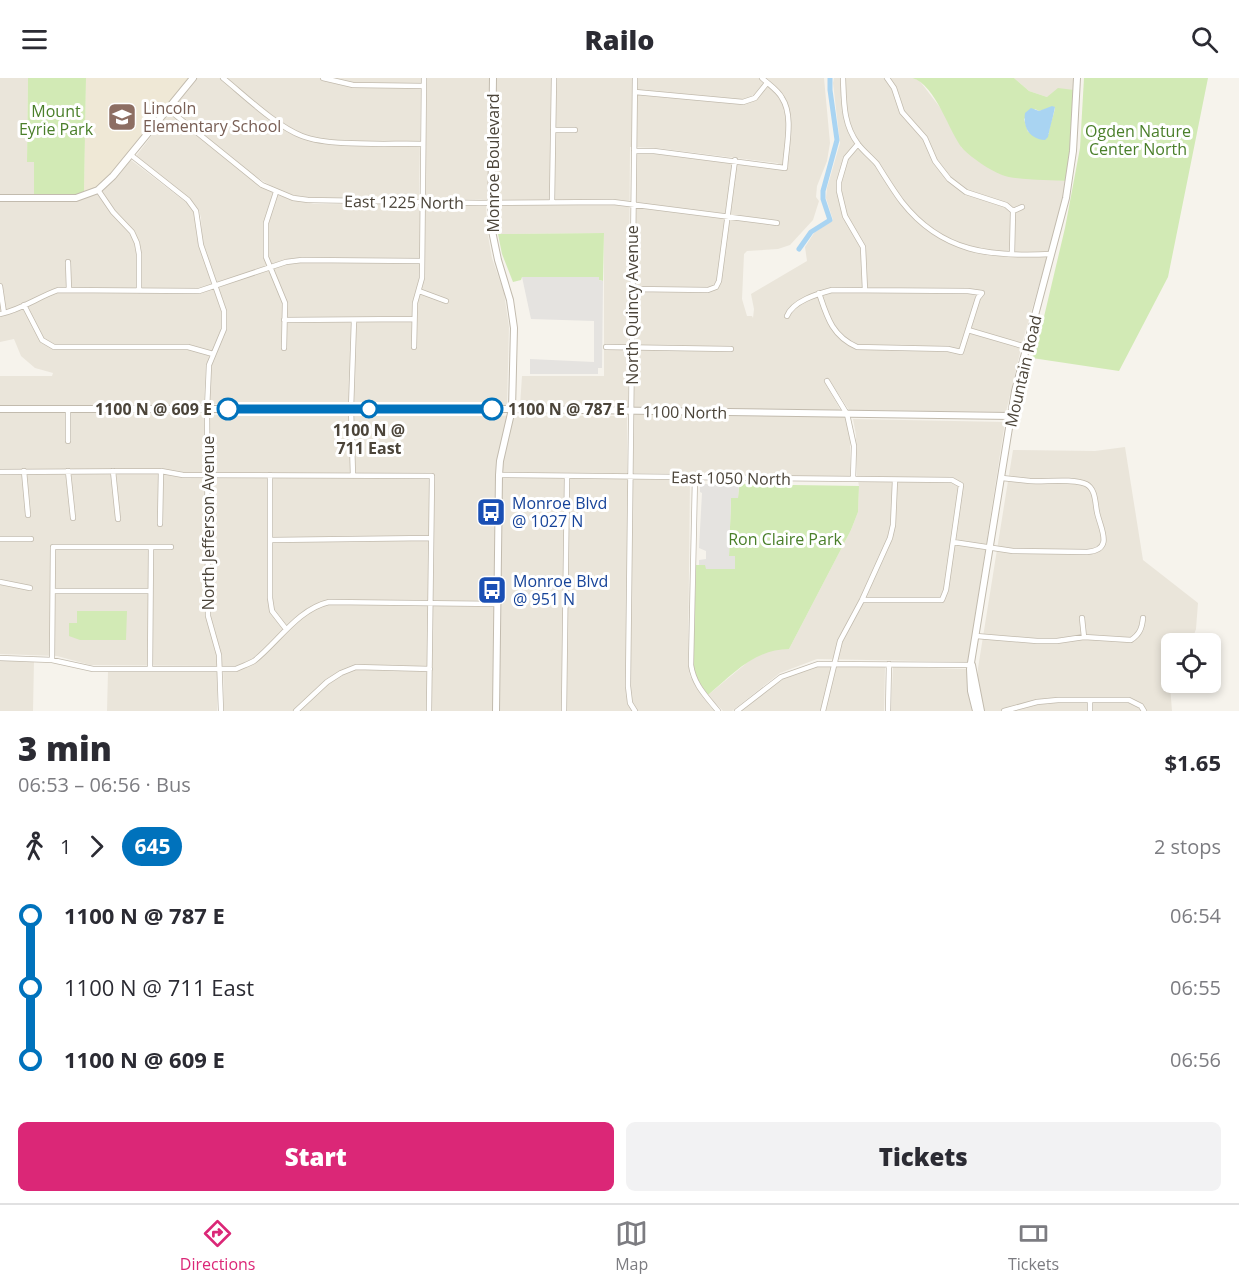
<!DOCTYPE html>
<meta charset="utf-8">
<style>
body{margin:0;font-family:"Open Sans",sans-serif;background:#f2f2f3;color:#2b2b33;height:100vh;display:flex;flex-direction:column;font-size:22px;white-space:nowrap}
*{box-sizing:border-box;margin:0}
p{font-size:20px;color:#7c7c81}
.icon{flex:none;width:33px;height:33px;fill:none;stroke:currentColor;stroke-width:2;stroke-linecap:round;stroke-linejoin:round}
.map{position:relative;height:633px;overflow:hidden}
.drawer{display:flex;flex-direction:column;background:#fff;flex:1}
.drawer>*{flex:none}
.badge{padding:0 12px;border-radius:20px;font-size:21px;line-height:39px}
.buttons{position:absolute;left:1161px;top:555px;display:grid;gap:12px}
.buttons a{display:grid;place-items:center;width:60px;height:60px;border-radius:9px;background:#fff;box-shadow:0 3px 9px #0003;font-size:30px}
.map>.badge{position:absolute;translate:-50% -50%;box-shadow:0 0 0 3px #fff}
.legs{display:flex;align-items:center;gap:9px;height:66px;padding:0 18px;font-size:20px}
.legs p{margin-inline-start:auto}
.head{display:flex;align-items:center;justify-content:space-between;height:102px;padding:0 18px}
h1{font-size:33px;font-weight:800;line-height:45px}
.primary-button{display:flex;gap:12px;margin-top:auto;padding:12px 18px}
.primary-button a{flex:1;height:69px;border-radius:9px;background:#db2777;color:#fff;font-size:24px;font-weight:800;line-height:69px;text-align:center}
.primary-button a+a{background:#f2f2f3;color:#2b2b33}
ul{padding:0 18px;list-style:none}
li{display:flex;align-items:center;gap:21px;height:72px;font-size:22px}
li i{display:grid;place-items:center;width:9px;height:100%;margin:0 8px;background:currentColor}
li i::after{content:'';width:15px;height:15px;margin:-8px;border:4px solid;border-radius:50%;background:#fff}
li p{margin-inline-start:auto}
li:first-child i{background:linear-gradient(#0000 50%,currentColor 0)}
li:last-child i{background:linear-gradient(currentColor 50%,#0000 0)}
header{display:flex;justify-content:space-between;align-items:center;height:78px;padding:0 18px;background:#fff;font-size:27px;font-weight:800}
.tab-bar{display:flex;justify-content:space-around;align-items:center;height:84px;border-top:2px solid #e1e1e2;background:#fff;font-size:16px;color:#7c7c81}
.tab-bar a{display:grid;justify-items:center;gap:3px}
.tab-bar .selected{color:#db2777}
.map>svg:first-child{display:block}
.residential{fill:#eae5da}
.education{fill:#efe8d6}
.green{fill:#d2eab5;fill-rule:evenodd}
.parking{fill:#e5e3e0}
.water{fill:#a9d4f2}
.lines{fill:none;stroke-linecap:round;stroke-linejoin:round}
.canal{stroke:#a9d4f2;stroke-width:5}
.minor-casing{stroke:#c2bbae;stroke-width:6}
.tertiary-casing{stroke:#c2bbae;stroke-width:8}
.minor{stroke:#fff;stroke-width:4.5}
.tertiary{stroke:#fff;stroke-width:6}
.line-1-casing{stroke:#fff;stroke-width:14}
.line-1{stroke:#0072bc;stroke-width:9}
.stop-1-dot{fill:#fff;stroke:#0072bc;stroke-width:3}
.labels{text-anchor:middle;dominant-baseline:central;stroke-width:6;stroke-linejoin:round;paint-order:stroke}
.education-label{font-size:16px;fill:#785e54;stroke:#fff;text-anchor:start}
.park-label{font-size:16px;fill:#4a7f2a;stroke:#fff}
.street-label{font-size:16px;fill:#4b4439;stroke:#fff}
.stop-label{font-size:16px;font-weight:bold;fill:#4b4439;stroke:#fff;text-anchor:end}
.transit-label{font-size:16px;fill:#164399;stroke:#fff;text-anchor:start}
</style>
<header><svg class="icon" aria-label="menu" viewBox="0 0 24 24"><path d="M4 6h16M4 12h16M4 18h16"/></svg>Railo<svg class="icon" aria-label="search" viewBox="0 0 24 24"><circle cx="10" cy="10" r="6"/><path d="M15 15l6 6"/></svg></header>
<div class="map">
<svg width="1239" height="633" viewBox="0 0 1239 633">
<rect width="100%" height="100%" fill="#f6f3ec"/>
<path class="residential" d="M0,0H28L27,83L34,84V118L0,117Z
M196,0H421L419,122L316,120L296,118L276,111L258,100L255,103L277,117L314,126L486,127L487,152L492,180L504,215L509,249L507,327L210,326L211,284L227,248L226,232L202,163L201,140L199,132L190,122L136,78Z
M427,0H824L830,65L827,83L817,108L816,119L819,123L813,142L790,167L778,171L747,173L744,176L742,221L747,238H752L753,240L754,231L751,216L807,183L805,169L814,155L833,142L826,120L827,110L840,65L833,5L834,0H912L919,2L945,36L962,70L1003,97L1067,103L1061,131L1023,262L1006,334L849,332L830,303H824L845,340L848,349L850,360V399L633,395L636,75H654L787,90L777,85L656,70L630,69L628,329L520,328L522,298H604V155L498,156L497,122L425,121Z
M1014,0H1075L1074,12L1047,19L1029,13Z
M131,82L187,125L195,134L197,160L222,235L221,256L206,286L204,326H175V337L627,338V401L690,402L688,583L690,598L702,618L714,633H224L223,588L90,587L57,578L0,576V298H52L53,295L35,290L21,278L14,261L0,264V123L67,124L84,120L104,111Z
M853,341L1005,344L968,584L817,581L780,595L732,633H723L708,617L749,583L762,575L776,571H789L851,452L858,434L859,408L857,397L856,357Z
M1125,369L1143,482L1198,525L1196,551L1191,565L1172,566L1171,593L1169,594L1172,633H983L978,607V590L1013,372L1095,373Z
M0,582H34L33,633H0Z
M820,588L885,589L884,633H741L781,601L801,592Z
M893,589L967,591V610L972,633H891Z
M108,593L217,594V633H107Z"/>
<path class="education" d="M86,0H189L102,106L84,115Z"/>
<path class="green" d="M28,0H86L84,115L75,118H34V84H27Z
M912,0H1014L1029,13L1047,19L1058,10L1074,12L1071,70L1067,103C1052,102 1014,102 1002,97C989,92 972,80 963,71C949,55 936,6 912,0ZM1055,29C1054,39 1049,46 1049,56L1028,54L1024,41L1035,31L1039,33Z
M1084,0H1208L1168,199L1119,293L1032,280L1043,243L1065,150L1080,70Z
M604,155L603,203L599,202V199H522L521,202L513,204L502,176L498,156Z
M739,406L859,408L858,434L851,452L789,571C755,571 733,596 708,617L695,598L693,588L696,487H706V490L729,478L731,420H738Z
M77,533H127L126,562H80L69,558V545H77Z"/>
<path class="parking" d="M522,199H599V202L603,203L602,290H598V296H530V281L594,284V243L531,241Z
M700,406H739L738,420H731L729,478H735V491H706L705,487H699V482L706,481V473L699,470L702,415L700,414Z"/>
<path class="water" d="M1052,28L1055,29C1053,40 1050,48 1048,59L1045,62C1029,61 1023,49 1025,35L1031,30L1039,33Z"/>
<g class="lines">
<path class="canal" d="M799,171L811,154L830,142L823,121V113L837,62L830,12V0"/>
<g class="minor-casing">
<path id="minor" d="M223,0C245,18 276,48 302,58C330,69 391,65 423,66
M323,0L353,7L424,8
M843,0C844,24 843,46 858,66C863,73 871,79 877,86C885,99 893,112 902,124C942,175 991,179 1051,176
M887,0L894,10L902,34L925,60L935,83L949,101L966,114L1006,127L1013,133L1012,176
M635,14L743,24L755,20L767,5
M168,31L262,107L293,120L308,122L479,125L613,124L777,145
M553,52H575
M858,66L846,80L839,104V113L845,138L863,169L865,212
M634,73H654L785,90C786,69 794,38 782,20C778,12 768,6 762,0
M131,77L188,122L196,133L201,167L224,233V251L209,287L207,331L208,538L219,577L221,633
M98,112L113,134L132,154L137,165L139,176V213
M276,114L266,145V179L285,225L284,270
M552,124L554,0
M1013,133L1022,129
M68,184L69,212
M0,208L4,235
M634,211L708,212L716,209L719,203L735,82
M419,213L446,223
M24,227L42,262L54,269H188L213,276
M0,236C21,232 38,219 58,212L199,213L286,184L302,182L421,183
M787,238C793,223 817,216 832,212L968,213L982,215L978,220L961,274L948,271L857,269C832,258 827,239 819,215
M284,242L414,241
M968,252L1026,269
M414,269L415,225L422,200L424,0
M606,269L731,271
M827,303L847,336L854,368L853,401
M68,363V331
M24,393L28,437
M68,393L73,440
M113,393L118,441
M0,394L161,393L183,397L432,398L429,633
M270,397V520L272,533L286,551
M499,397L952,402L961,407L946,512L942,522H862
M353,398L351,331L354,242
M695,399L691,587C694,607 706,618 718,633
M160,446L161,393
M0,461H31
M271,462L431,460
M953,464L1013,473L1087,474C1115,472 1100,450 1097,434C1095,425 1096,411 1086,406C1073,400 1045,404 1030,403C1021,402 1011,401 1002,400
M0,504L30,510
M53,513H150
M1082,540L1084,559
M976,558L1037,563H1057L1084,559L1131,562C1140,556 1142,550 1143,540
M0,580L52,582L93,591H236C242,588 249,586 254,583C278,564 298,531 329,524L498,526
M52,582L53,469H171
M150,591L151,469
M1090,622V633
M296,633L327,604L341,595L356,589L430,591
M564,633L567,398
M635,633L630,625L628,608L635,0
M737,633L781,599L818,586L972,587
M823,633L840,563L862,522L890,460L893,447L895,402
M888,633L889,586
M1004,633L1037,624L1058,622H1129L1141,628L1144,633"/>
</g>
<g class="tertiary-casing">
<path id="tertiary" d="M493,0L491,148L498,182L510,222L514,250L512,331L500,383L499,397L496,633
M0,120H76L98,112L113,98L193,0
M0,331H512L1011,338
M972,587L981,633
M976,633L971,613L970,591L1015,313L1066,120L1073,73L1077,0"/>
</g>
<use href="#minor" class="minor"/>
<use href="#tertiary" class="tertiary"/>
</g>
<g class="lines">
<g class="line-1-casing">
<path id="line-1" d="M228,331H492"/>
</g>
<use href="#line-1" class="line-1"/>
</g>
<defs>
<g id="school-square" transform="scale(1.5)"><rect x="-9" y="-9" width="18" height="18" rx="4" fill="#8d6e63" stroke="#fff"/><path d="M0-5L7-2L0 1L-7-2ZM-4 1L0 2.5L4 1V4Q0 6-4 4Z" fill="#fff"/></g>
<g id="bus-square" transform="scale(1.5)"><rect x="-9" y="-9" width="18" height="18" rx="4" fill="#1a4fb4" stroke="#fff"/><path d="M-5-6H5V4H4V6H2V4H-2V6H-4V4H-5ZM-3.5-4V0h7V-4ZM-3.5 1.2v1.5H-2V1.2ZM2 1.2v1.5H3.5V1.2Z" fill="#fff"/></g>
</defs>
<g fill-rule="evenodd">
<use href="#school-square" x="122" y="39"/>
<use href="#bus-square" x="491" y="434"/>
<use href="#bus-square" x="492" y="512"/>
</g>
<g class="stop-1-dot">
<circle cx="228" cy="331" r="10"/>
<circle cx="369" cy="331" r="8"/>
<circle cx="492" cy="331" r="10"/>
</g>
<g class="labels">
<g class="education-label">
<text x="143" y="30">Lincoln<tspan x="143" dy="18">Elementary School</tspan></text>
</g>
<g class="park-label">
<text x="56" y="33">Mount<tspan x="56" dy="18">Eyrie Park</tspan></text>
<text x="1138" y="53">Ogden Nature<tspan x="1138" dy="18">Center North</tspan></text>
<text x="785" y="461">Ron Claire Park</text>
</g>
<g class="street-label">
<text transform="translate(493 85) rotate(-90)">Monroe Boulevard</text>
<text transform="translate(404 124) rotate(1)">East 1225 North</text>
<text transform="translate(632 227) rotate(-90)">North Quincy Avenue</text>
<text transform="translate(1023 293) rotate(-77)">Mountain Road</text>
<text transform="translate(685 334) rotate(1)">1100 North</text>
<text transform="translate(731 400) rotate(1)">East 1050 North</text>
<text transform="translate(208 445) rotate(-90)">North Jefferson Avenue</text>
</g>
<g class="stop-label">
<text x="212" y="331">1100 N @ 609 E</text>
<text x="508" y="331" text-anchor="start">1100 N @ 787 E</text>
<text x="369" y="352" text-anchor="middle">1100 N @<tspan x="369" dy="18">711 East</tspan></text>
</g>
<g class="transit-label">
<text x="512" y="425">Monroe Blvd<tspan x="512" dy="18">@ 1027 N</tspan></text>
<text x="513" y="503">Monroe Blvd<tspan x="513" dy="18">@ 951 N</tspan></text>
</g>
</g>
</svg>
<div class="buttons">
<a><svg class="icon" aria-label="locate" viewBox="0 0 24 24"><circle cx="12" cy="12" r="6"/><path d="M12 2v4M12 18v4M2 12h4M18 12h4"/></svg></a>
</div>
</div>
<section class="drawer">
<div class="head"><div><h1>3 min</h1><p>06:53 – 06:56 · Bus</p></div><b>$1.65</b></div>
<div class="legs"><svg class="icon" aria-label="walk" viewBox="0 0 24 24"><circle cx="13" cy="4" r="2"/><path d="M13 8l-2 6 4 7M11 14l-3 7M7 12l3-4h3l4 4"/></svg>1<svg class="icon" aria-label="forward" viewBox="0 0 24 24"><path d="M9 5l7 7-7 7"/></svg><b class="badge" style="background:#0072bc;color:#fff">645</b><p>2 stops</p></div>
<ul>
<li><i style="color:#0072bc"></i><b>1100 N @ 787 E</b><p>06:54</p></li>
<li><i style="color:#0072bc"></i><span>1100 N @ 711 East</span><p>06:55</p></li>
<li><i style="color:#0072bc"></i><b>1100 N @ 609 E</b><p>06:56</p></li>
</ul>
<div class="primary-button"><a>Start</a><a>Tickets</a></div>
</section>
<nav class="tab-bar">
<a class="selected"><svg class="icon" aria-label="directions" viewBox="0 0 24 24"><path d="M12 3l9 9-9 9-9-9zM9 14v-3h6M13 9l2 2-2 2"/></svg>Directions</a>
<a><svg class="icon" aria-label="map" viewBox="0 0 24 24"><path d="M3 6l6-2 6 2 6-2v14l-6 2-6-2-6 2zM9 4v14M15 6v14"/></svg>Map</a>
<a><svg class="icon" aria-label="tickets" viewBox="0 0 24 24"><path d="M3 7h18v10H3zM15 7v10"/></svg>Tickets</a>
</nav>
